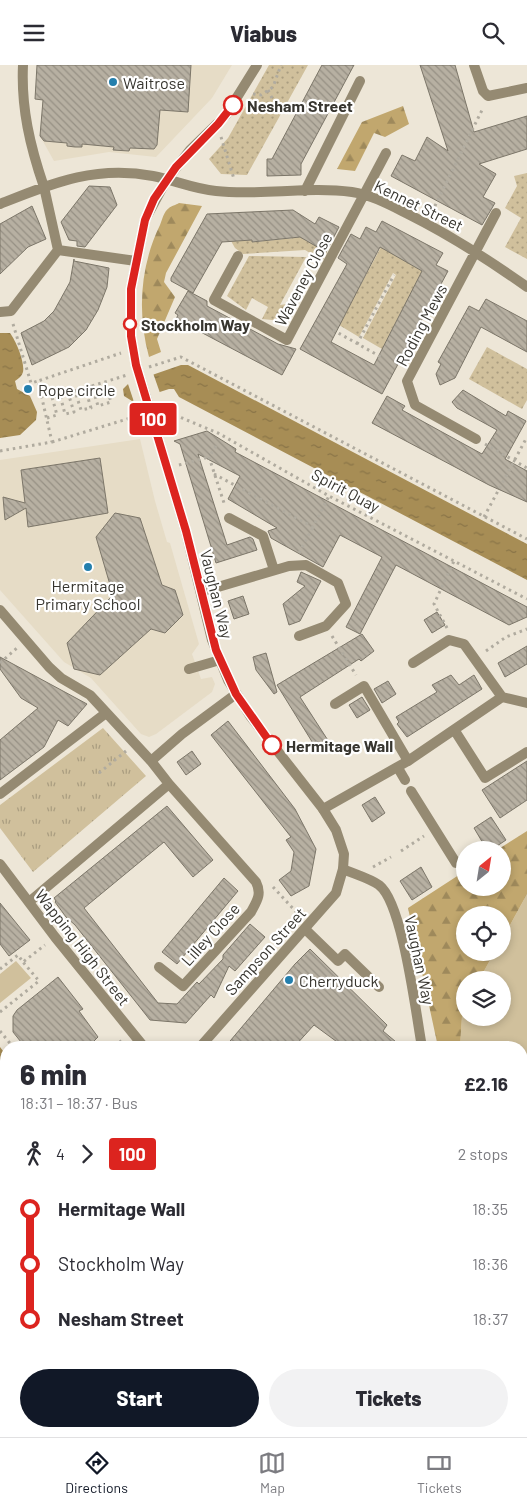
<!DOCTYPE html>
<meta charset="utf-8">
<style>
body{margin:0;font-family:Barlow,sans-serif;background:#f2f2f3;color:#2b2b33;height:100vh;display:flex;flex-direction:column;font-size:19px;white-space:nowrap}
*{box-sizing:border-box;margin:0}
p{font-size:16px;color:#7c7c81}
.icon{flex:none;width:28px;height:28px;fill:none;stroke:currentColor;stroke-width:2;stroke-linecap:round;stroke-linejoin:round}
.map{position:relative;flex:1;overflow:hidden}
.drawer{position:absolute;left:0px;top:976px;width:528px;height:396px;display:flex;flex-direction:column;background:#fff;border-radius:20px 20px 0 0;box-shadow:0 2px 8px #0003}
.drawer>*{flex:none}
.badge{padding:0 10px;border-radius:4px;font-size:18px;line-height:32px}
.needle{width:32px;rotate:30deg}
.buttons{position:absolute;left:456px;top:776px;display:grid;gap:10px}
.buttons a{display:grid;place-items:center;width:55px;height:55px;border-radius:50%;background:#fff;box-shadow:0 2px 8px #0003;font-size:25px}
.map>.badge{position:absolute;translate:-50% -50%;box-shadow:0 0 0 2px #fff}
.legs{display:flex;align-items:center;gap:8px;height:55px;padding:0 20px;font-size:16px}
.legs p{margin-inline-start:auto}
.headline{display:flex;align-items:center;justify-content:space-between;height:85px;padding:0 20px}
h1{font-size:28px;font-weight:800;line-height:38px}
.button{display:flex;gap:10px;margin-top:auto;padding:10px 20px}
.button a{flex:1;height:58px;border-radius:30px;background:#111827;color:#fff;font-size:20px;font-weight:800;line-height:58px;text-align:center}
.button a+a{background:#f2f2f3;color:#2b2b33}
ul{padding:0 20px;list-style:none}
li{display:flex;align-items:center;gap:18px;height:55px;font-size:19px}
li i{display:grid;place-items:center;width:8px;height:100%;margin:0 6px;background:currentColor}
li i::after{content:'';width:12px;height:12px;margin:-6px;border:4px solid;border-radius:50%;background:#fff}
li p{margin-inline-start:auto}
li:first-child i{background:linear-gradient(#0000 50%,currentColor 0)}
li:last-child i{background:linear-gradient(currentColor 50%,#0000 0)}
header{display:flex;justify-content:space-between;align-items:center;height:65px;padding:0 20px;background:#fff;font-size:22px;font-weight:800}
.tab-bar{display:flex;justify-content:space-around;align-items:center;height:70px;border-top:1px solid #e1e1e2;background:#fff;font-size:14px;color:#7c7c81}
.tab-bar a{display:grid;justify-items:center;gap:2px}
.tab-bar .selected{color:#111827}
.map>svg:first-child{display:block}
.built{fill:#e6dcc6}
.grass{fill:#d0c09c}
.forest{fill:url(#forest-firs)}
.park{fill:url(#park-tufts)}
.garden{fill:url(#garden-dots)}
.water{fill:url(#water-ripples)}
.pier{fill:#ede6d7}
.building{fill:url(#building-back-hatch);stroke:#7c7669;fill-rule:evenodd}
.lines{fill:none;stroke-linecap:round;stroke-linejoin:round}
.path{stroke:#b0ab9f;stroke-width:3;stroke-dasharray:2.5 4;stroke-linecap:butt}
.service{stroke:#958a72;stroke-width:10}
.minor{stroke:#958a72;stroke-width:10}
.tertiary{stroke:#958a72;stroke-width:10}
.tertiary-bridge{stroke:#958a72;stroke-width:10}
.line-1-casing{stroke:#fff;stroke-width:11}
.line-1{stroke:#dc241f;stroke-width:8}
.poi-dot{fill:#247fad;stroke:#fff;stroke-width:2}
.stop-1-dot{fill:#fff;stroke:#dc241f;stroke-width:2.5}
.labels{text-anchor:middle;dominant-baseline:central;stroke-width:4.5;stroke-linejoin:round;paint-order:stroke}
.poi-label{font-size:16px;fill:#37352f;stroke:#fff;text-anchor:start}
.stop-label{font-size:16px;font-weight:bold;fill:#37352f;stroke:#fff;text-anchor:start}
.street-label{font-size:16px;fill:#37352f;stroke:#fff}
</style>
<header><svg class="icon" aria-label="menu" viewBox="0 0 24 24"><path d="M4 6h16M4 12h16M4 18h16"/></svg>Viabus<svg class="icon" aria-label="search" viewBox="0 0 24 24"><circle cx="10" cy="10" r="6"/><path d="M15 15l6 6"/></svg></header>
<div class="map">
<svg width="527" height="1372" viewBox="0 0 527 1372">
<defs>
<pattern id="forest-firs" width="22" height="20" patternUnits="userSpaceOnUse" patternTransform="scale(1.25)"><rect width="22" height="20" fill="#c1a76e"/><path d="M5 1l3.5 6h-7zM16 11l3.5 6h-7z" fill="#9e895b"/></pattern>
<pattern id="park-tufts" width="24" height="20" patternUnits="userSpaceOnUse" patternTransform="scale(1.25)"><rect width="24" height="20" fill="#d0c09c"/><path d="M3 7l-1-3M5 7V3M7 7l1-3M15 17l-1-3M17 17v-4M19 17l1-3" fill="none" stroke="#aa9d80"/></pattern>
<pattern id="garden-dots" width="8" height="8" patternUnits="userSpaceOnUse" patternTransform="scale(1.25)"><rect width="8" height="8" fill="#d0c09c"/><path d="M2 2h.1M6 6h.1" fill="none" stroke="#aa9d80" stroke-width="1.8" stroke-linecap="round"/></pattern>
<pattern id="water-ripples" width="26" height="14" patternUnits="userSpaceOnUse" patternTransform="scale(1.25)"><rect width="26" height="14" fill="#a78d55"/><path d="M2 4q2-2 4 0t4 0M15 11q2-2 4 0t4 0" fill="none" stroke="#897447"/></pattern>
<pattern id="building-back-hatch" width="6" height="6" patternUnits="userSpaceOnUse" patternTransform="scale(1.25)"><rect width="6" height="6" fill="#b7b0a2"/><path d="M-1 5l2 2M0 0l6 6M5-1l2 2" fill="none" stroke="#969084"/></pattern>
</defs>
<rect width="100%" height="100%" fill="#ede6d7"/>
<path class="built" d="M37,0H232L212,33L156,92L109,87L54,96L40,71L43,35L35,34Z
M140,374L155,436L167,477L170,478L199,579L192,589L201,614L212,612L215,619L212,627L156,669L149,672L141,669L91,613L64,597L0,525V395Z"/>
<path class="grass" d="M527,829V1097L521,1092V982H460V981L462,951L465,943V952H502V915H479L494,888H502L503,873Z
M16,896L31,913L0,938V909Z"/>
<path class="forest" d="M403,41L409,59L385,72L374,68L355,106L337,104L362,57Z
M179,138L202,141L166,208L164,217L175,232L157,274L161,287L149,292C137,248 140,201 160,160C162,155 164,146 169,143C171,141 176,140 179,138Z
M527,766V829L503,873L502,850H465V888H494L479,915H465V943L462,951L460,982H438L408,843L465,806V822H502V785H497Z"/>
<path class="park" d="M103,663L146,711L33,807L0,763V740Z
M521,1117L527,1120V1173L521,1169Z
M527,1177V1355L521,1349V1186Z"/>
<path class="garden" d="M269,0H308L247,110L221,109L209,94L228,73Z
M527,108V194L505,182L521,153L505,143L517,121L514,111Z
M294,167L327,187L323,195L305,185L243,189L235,183L231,176L252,175L253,177L294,173Z
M381,182L423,205L382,284L363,273L396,210L393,208L359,272L339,260Z
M249,191L306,192L280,240L293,238L296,245L282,256L262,254L268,242L252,233L246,245L227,231Z
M487,282L527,304V335L522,344L469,314Z"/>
<path class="water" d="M0,268H10C16,276 25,297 23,307C22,311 19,313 15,316L17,324L30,331L37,347L36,355L20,370L0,373Z
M181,300H188L527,479V515L179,332L174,324H169L132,336L124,331L123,324L129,318Z
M0,982L6,990V1366H313L319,1372H0Z"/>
<path class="pier" d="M153,308L160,328L134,337L127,316Z"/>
<path class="building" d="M37,0H191L188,47L160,45L157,80L154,84L130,83L129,86L113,85L114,82L82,79V82H75L67,81V78L44,76L40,71L43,35L35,34Z
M322,0H354L301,99V110L267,111V94H272Z
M420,0H455L474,67L527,51V84L479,99L496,109L483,132L495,138L482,160L391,111L402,90L415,96L427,72L448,86Z
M89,121L110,122L117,140L85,182L77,181V176L69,175L61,157Z
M32,141L46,174L28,182L0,209V159Z
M293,145L315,159L319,152L339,162L326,187L300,172L252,177V175L222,177L193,228L171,216V213L207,149Z
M382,156L443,188L436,200L448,206L382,329L300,284L347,199L338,193L351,169L360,174L366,162L376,167ZM380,182L422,206L374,300L331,277Z
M74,194V196L109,203L107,222L98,245L86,265L69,282L32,300L21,268L44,256L54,246L70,217Z
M188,226L207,236V241L278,279L296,284L282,310L176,254L178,250L175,248Z
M486,234L527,256V287L481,262L455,313L440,320L436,309L441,299L438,297L469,241L479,246Z
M463,325L506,351L508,346L526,356L505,394L527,406V437L489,420L372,358L387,331L405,341L402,345L482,389L497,365L457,343L452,337Z
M207,366L236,384L235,387L527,542V552L509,560L396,500L360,569L346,562L382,492L340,470L323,502L271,473L268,466L277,463L228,434L240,411L198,389L227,480L250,472L253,474L257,485L216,498L180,379L174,376Z
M100,393L108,448L28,462L26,443L5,455L3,432L25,438L21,405Z
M115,448L140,453L162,520L175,525L183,550L165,568L151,564L100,610L74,604L67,578L113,530L96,472Z
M301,507L321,516L300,556L289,560L283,539L305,521L297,517Z
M243,531L249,549L234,554L228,536Z
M437,547L445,560L432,568L424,555Z
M362,569L374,586L361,596L359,594L300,632L331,680L319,688L277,620Z
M527,581V599L505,612L498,598Z
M266,588L277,627L274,629L256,605L253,592Z
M0,592L87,639L68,661L58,655L44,682L0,715V675L38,643L21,633L0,604Z
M451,610L459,620L474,610L482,624L407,672L397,659L399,657L396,652L437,627L432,620Z
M388,616L396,629L382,638L374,624Z
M362,632L370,645L357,653L349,640Z
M228,656L295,744L316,784L309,821L291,831L279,815L291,806L294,787L286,775L291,772L211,670Z
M192,686L201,699L186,710L177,697Z
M527,696V735L500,753L482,725Z
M375,732L385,748L372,757L362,740Z
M167,741L213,795L193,812L164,777L84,843L158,938L177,939L197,917L199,919L223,894V890L250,859L265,872L235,906L229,901L214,933L211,930L186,958L150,955L75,860L66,852L55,837L56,836L54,833Z
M491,752L506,775L491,785H487L474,763Z
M421,802L432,822L412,835L400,816Z
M224,813L238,826L177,899L162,887Z
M0,838L30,875L9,891L0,879Z
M310,884L387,960L383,966L402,982H344L314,960L294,982H225L295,899Z
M58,912L83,944L79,946L98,972L88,982H25L13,967V951L17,945Z"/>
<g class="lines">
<path class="path" d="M268,25L272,33
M253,29L261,30L273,22L281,0
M221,72L234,114
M432,147L483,43
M13,259L31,318L38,316
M333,265L381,292
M357,279L394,210
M149,302L181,292L527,474
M92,321L127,310
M75,326L85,323
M163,345L218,368L329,431L527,534
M47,353L57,350L52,332L60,330L65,349L74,347L68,328L75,326L81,345L91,343L85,323L92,321L98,341L111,337L105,317
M52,377L137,351
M485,379L527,403
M216,381L209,392L225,441
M0,386L52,377L38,316L121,288
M179,400L209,392
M214,409L313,462L329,431
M484,452L527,372
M299,488L313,462
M447,563L434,539L454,496
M332,571L356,610
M486,586L506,572L527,564
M0,598L17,583
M99,708L126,686
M401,786L424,771
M373,802L391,792
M273,822L299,850
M0,904L18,890L23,897L45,880
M0,947L39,916L23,897
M0,966L13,982
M115,982L123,974
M521,1122L527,1126
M521,1243L527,1226
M521,1302L527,1305
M521,1312L527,1309
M395,1372L402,1366"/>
<path class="service" d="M474,0L483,26L488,31L527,23
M58,185L136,196
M0,247L11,246L58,185L44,122
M189,604L220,595
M398,703L405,715
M411,726L456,798
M305,864L338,896L345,889L379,922"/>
<path class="minor" d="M23,0C21,43 30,81 44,122
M305,126L360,16
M0,139C53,118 95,100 153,111C174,115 194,124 216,126C261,131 307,121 352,127C372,130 390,140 408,149C450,170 489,195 527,222
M238,191L214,235L287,275L386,88
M476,374L415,340L407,316L496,148
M229,453L263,471L274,505
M201,527L289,501L306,500L338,518L346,539L326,561L299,571
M0,545L49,602L61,613L90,630L151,696L169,719L256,817C262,829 257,836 251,847L183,921L159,902
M413,598L449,575L464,579L502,632
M502,632L527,638
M455,666L485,713L527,687
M151,696L182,669L236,629
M408,696L502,632
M0,729L106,648
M323,744L408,696L364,621L335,639
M0,799L55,872L144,982
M343,804C354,809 369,813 379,820C403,838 416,950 422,982
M29,837L169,719"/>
<path class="tertiary" d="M136,300L131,271V224L145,155L166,116L190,85L226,50L257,0
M146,332L186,467L212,575L228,615L251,652L323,744L336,765L344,789L343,804L336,828L200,982
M518,1366L523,1372"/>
<path class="tertiary-bridge" d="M136,300L146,332"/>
</g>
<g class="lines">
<g class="line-1-casing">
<path id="line-1" d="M233,40L218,59L176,102L154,134L145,155L131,224V271L136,300L186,466L216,585L236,629L272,680"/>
</g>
<use href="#line-1" class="line-1"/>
</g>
<g class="poi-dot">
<circle cx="113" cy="17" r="5"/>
<circle cx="28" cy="324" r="5"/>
<circle cx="88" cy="502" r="5"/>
<circle cx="289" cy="915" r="5"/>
</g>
<g class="stop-1-dot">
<circle cx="233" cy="40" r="9"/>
<circle cx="130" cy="259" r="6"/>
<circle cx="272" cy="680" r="9"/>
</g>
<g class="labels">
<g class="poi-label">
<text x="123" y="17">Waitrose</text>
<text x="38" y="324">Rope circle</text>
<text x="88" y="520" text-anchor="middle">Hermitage<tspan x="88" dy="18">Primary School</tspan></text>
<text x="299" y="915">Cherryduck</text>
</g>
<g class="stop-label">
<text x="247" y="40">Nesham Street</text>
<text x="141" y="259">Stockholm Way</text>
<text x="286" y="680">Hermitage Wall</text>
</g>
<g class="street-label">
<text transform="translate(419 140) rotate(26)">Kennet Street</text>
<text transform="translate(303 214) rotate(-62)">Waveney Close</text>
<text transform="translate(421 260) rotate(-62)">Roding Mews</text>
<text transform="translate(346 425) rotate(28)">Spirit Quay</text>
<text transform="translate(217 529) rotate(76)">Vaughan Way</text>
<text transform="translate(210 869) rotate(-48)">Lilley Close</text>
<text transform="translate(83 882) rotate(52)">Wapping High Street</text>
<text transform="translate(265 886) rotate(-48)">Sampson Street</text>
<text transform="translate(420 895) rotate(78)">Vaughan Way</text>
</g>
</g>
</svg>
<div class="buttons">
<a><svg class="needle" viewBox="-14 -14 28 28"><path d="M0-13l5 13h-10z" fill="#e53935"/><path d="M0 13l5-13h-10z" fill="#7c7c81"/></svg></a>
<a><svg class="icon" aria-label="locate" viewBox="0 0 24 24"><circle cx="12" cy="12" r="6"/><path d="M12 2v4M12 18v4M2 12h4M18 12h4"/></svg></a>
<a><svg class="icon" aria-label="layers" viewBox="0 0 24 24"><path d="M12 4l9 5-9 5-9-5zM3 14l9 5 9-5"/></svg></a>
</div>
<b class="badge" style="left:153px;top:354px;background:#dc241f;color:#fff">100</b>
<section class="drawer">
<div class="headline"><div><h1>6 min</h1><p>18:31 – 18:37 · Bus</p></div><b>£2.16</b></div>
<div class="legs"><svg class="icon" aria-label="walk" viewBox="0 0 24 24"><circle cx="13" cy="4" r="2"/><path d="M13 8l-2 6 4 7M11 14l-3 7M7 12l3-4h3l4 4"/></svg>4<svg class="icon" aria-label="forward" viewBox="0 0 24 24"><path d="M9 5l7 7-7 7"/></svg><b class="badge" style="background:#dc241f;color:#fff">100</b><p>2 stops</p></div>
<ul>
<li><i style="color:#dc241f"></i><b>Hermitage Wall</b><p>18:35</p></li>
<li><i style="color:#dc241f"></i><span>Stockholm Way</span><p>18:36</p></li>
<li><i style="color:#dc241f"></i><b>Nesham Street</b><p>18:37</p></li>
</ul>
<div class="button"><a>Start</a><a>Tickets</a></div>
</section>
</div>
<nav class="tab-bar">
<a class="selected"><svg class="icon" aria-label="directions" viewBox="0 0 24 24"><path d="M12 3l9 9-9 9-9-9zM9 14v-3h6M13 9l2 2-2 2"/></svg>Directions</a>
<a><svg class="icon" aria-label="map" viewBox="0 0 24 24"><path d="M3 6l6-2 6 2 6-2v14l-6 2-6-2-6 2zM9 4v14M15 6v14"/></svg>Map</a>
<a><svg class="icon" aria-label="tickets" viewBox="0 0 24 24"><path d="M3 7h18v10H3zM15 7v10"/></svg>Tickets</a>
</nav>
